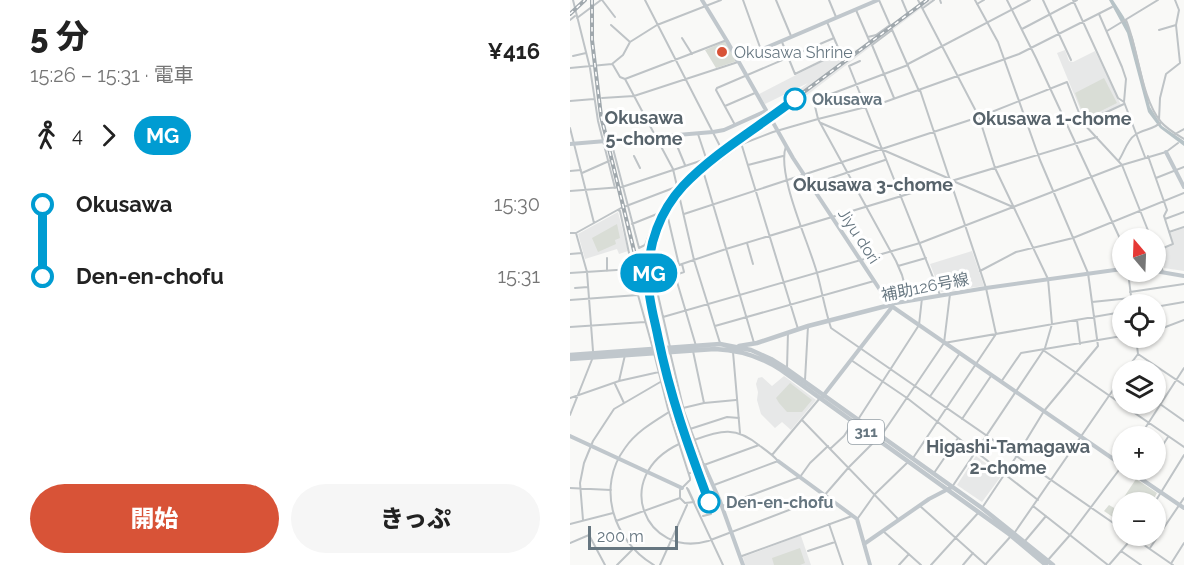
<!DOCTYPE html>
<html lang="ja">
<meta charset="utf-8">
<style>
body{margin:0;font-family:Raleway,"Noto Sans JP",sans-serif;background:#f6f6f6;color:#222;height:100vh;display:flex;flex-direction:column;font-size:22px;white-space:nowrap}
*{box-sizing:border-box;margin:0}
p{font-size:20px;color:#767676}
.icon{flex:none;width:33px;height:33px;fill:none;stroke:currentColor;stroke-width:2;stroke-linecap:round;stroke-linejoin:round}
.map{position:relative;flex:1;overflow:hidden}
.drawer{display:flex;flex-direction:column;background:#fff;width:570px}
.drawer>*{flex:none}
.badge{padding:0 12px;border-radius:20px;font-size:21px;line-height:39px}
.needle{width:39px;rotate:341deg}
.controls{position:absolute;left:542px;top:228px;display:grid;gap:12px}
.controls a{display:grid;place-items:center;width:54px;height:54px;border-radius:50%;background:#fff;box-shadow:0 2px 4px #0004;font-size:30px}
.scale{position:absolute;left:18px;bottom:15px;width:90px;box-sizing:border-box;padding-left:6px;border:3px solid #667680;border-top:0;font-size:16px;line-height:21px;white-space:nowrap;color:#667680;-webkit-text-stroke:4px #fff;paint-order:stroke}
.map>.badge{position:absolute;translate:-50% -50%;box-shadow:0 0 0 3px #fff}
.legs{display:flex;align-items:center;gap:9px;height:66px;padding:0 30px;font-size:20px}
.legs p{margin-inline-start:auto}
.head{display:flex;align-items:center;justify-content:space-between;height:102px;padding:0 30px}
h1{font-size:33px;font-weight:800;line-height:45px}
.primary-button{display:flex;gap:12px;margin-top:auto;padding:12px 30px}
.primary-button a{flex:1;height:69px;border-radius:36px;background:#d85337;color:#fff;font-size:24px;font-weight:800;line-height:69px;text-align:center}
.primary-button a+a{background:#f6f6f6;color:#222}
ul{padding:0 30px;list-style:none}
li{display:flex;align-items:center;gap:21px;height:72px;font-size:22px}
li i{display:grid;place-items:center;width:9px;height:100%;margin:0 8px;background:currentColor}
li i::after{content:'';width:15px;height:15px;margin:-8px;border:4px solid;border-radius:50%;background:#fff}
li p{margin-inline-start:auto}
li:first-child i{background:linear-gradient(#0000 50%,currentColor 0)}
li:last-child i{background:linear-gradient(currentColor 50%,#0000 0)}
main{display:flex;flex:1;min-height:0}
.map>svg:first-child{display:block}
.built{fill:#e7e8e8}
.green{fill:#d9ddd6}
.water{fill:#b7c3c7}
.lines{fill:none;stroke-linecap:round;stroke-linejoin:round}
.street{stroke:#bec3c6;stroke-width:2}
.secondary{stroke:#c0c7cc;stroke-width:4}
.primary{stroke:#c0c7cc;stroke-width:4.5}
.rail-casing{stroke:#a0a8ad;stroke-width:4}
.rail{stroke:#fff;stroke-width:1.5;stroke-dasharray:4.5;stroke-linecap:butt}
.line-1-casing{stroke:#fff;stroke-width:14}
.line-1{stroke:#009cd2;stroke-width:9}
.poi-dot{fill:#d85337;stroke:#fff;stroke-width:2}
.stop-1-dot{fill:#fff;stroke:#009cd2;stroke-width:3}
.labels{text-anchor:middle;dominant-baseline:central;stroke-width:6;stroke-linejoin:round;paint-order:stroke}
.shield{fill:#fff;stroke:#949fa6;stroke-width:1.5}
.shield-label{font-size:15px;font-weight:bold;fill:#667680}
.poi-label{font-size:16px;fill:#667680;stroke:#fff;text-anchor:start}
.stop-label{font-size:16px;font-weight:bold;fill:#667680;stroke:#fff;text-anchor:start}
.street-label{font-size:16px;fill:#667680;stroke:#fff}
.neighbourhood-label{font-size:18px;font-weight:bold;fill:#57636b;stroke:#fff}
</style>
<main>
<section class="drawer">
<div class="head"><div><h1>5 分</h1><p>15:26 – 15:31 · 電車</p></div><b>¥416</b></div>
<div class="legs"><svg class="icon" aria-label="walk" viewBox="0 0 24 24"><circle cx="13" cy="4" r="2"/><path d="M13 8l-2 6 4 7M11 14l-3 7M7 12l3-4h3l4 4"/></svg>4<svg class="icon" aria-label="forward" viewBox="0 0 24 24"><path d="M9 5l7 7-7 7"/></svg><b class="badge" style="background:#009cd2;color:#fff">MG</b></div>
<ul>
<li><i style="color:#009cd2"></i><b>Okusawa</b><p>15:30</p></li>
<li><i style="color:#009cd2"></i><b>Den-en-chofu</b><p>15:31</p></li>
</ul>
<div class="primary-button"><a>開始</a><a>きっぷ</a></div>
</section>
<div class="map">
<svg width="614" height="565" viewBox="0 0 614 565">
<rect width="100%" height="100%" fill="#f9f9f7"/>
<path class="built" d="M354,0H362L204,120L200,112L238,83L195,104L189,94L257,59L288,49Z
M495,50L499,61L503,62L525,51L551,105L515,121L487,53Z
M197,118L200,122L122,182L102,207L88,236L85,247L82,269L86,295L78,296L71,268L75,266L79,241L77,240L95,202L109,186Z
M48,212L58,251L49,254L47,249L15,259L8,234Z
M614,228V271L594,268L588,251L604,245L600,233Z
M402,251L414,286L371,292L360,264Z
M214,376L246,400L221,430L212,422L205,428L191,414L187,400L188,392L186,384L188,378L192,377L202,386Z
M406,456L432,475L412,502L387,485Z
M229,536H231L241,565H175L173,557Z"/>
<path class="green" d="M156,41L167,61L146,68L135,50Z
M534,78L547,103L515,119L505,93Z
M47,224L50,238L45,240L46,244L28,252L22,238Z
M220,383L242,400L232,412H217L209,403L206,398Z
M566,479L587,493L582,502H552V519L550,518L547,520L534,511L539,505L546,509Z
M230,548L235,563L230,565H204L202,558Z"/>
<path class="water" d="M539,0H543L554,17L563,38L580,107L592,126L614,141V146L590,128L578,112L557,33Z"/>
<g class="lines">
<path class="street" d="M3,0L20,68L28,121L45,188
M32,0L45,17
M75,0L152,150
M173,0L191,50
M206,0L221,36
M259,0L266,17
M309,0L349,91
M332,0L337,12
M348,0L409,117L425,168L478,279L482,324L475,348L382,487
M370,0L371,3
M405,0L428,42L470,160L518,273L528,346L474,411L446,457L412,508
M437,0L466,58L552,243
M473,0L501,60
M503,0L548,98L554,102
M407,4L414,0
M353,8L364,0
M286,10L299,40
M529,14L552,67L556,79L554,102L575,157
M7,18L31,0
M0,20L5,16
M556,20C569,51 571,98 591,122C597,129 606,134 614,139
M41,25L60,42
M452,29L507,0
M322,30L302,45L324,98
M589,30L606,25
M537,31L588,0
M298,37L306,35L320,25
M112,38L122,54
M212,42L225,74L270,52L257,22
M3,56L16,53
M290,61L279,66L370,295
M338,64L460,0
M43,65L50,77L55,79L157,40
M338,65L245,100L244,102L248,119L326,261L332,275L339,301
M0,68L42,64L53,55L60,42L87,25L151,0
M55,79L103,169L124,260L150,343
M32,98L64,96L168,62
M0,101L24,99
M155,106L185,93
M589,120L590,98L596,74L610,63L606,25L609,10L605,0
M251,123L380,179
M513,123L554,104
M165,125L146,90L147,88L264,38
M0,128L24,223
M128,134L136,158
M605,134L614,129
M103,136L115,165
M527,137L156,249L109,265L98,218L103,206L121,183L172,144L203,132L248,119L312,103L449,54L542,7
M41,141L69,248L75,245L87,214L104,188
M172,146L228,329
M216,146C206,174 239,243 247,273C252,291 255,310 261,328L552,529
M64,156L70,168
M578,156L597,210L594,216L603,244L586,251
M549,160C554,153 557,140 565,135C573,129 584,130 591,122
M178,165L213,156
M0,171L11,170
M12,173L39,161
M134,174L184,343
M586,178L614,167
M383,181L443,207
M240,185L315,160
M0,191L52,187L142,157
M48,210L50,211L68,295L83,349
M114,214L409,117L497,82L513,123L552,165L581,238
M595,219L614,212
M62,224L87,214
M599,232L614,227
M0,233H6L51,208L106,187L198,116
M6,233L17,272L23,351
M177,243L183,264
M586,252L593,272
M0,254L12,253
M37,258V271
M328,266L356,258
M410,271L446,252L503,238L614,193
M558,272L562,304
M0,273L62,269
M105,275L126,346
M5,288L18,287
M560,292L614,284
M0,300L68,295
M522,302L561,298
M585,307L614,302
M93,317L350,243L552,165L596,152L608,143
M507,320L510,344
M145,326L304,281
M0,327L75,322
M585,331L614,320
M374,343L552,312
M100,347L85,282L114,272L112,264
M473,350L614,447
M123,351L134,403
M100,352L114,411L134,465L189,445
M163,352L170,433
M84,353L98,409L120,478V480L110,490V498L115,503L124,502
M568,354L614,385
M281,360L337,398L468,500
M217,368L218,332
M556,370L568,354L566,338
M235,380L238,326
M49,381L55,355
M431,382L451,353L552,336
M45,384L54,403
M361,395L390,353
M0,398L49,381L89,372
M590,404L614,421
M113,408L134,403L166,400
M0,415L23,357
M289,418L349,325L352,298
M392,419L421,376
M232,420L329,520
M120,429L157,417L169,418
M311,436L374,343L380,294
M570,436L614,368
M124,440C151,430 166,426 190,446C197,451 203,455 208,461L144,485
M109,444C40,477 76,559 138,541L253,497L279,467L306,440
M260,449L274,436L283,422
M202,455L250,398
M585,457L598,437
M343,458L426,334L416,288L350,90
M120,473L132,468
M364,473L388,438
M572,479L577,470
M0,488L41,490
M117,488L153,565
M118,489L124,502
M585,502L614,455
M152,506L230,477L240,463L258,446
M350,506L416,565
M463,506L538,565
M133,516L141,514
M288,518L305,494L338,462
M13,520L10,483L14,463L23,441L44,409L92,381
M46,521L110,498
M0,524L43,513
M259,524L273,565
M313,531L351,565
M445,532L552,377
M561,536L603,565
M455,541L476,516
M0,543L19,535L35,565
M580,548L614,498
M238,551L265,542
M551,551L571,565
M172,556L282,516
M478,560L500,535L552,466
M602,562L614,543
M47,565L62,550
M84,565C43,541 26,487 55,448C66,432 83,422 99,412
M90,565L117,505
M329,565L339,554
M361,565L409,512
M393,565L403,553
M415,565L441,536
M539,565L564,536"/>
<path class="secondary" d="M132,0L157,41L223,158L320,305L552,465
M167,60L308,0
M0,144L143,132L154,130L196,111
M596,152L614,187
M585,271L614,276
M320,304L416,288L552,269
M253,396L322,307
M0,436L112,488
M208,461L287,519L300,565
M134,465L150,501L173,565
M558,470L614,508
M294,544L359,499L382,487"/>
<path class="primary" d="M169,346L187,343L238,326L320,305
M0,355L150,344L181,350L201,359L217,369L412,508L483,565
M0,359L145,349C170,350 190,356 211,370L439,534L476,565"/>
<g class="rail-casing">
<path id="rail" d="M22,0V40L31,116L106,422
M0,14L15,0
M79,289C75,233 99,193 143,160L357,0"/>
</g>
<use href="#rail" class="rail"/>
</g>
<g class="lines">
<g class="line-1-casing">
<path id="line-1" d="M139,502C118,446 100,396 88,337C84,317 78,298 78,278C78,244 90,211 113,186C144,153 189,127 225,99"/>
</g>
<use href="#line-1" class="line-1"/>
</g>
<circle class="poi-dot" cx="152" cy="52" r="6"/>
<g class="stop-1-dot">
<circle cx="225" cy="99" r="10"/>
<circle cx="139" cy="502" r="10"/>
</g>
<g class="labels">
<rect class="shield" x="278" y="420" width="36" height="24" rx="4.5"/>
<g class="shield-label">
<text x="296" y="432">311</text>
</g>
<g class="poi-label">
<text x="164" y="52">Okusawa Shrine</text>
</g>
<g class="stop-label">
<text x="242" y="99">Okusawa</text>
<text x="156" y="502">Den-en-chofu</text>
</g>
<g class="street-label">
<text transform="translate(289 236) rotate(57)">Jiyu dori</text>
<text transform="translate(355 287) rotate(-11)">補助126号線</text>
</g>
<g class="neighbourhood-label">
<text x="74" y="117">Okusawa<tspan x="74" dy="21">5-chome</tspan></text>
<text x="482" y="118">Okusawa 1-chome</text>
<text x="303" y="184">Okusawa 3-chome</text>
<text x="438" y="446">Higashi-Tamagawa<tspan x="438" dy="21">2-chome</tspan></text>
</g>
</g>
</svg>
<div class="controls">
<a><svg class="needle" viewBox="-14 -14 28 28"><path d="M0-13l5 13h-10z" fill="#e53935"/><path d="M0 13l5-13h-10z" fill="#767676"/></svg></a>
<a><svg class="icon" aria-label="locate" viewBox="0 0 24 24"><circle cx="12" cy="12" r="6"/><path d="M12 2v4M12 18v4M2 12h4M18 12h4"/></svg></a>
<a><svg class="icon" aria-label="layers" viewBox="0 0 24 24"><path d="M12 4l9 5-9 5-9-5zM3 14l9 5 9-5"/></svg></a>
<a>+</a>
<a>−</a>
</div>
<div class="scale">200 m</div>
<b class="badge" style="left:79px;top:273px;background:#009cd2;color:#fff">MG</b>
</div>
</main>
